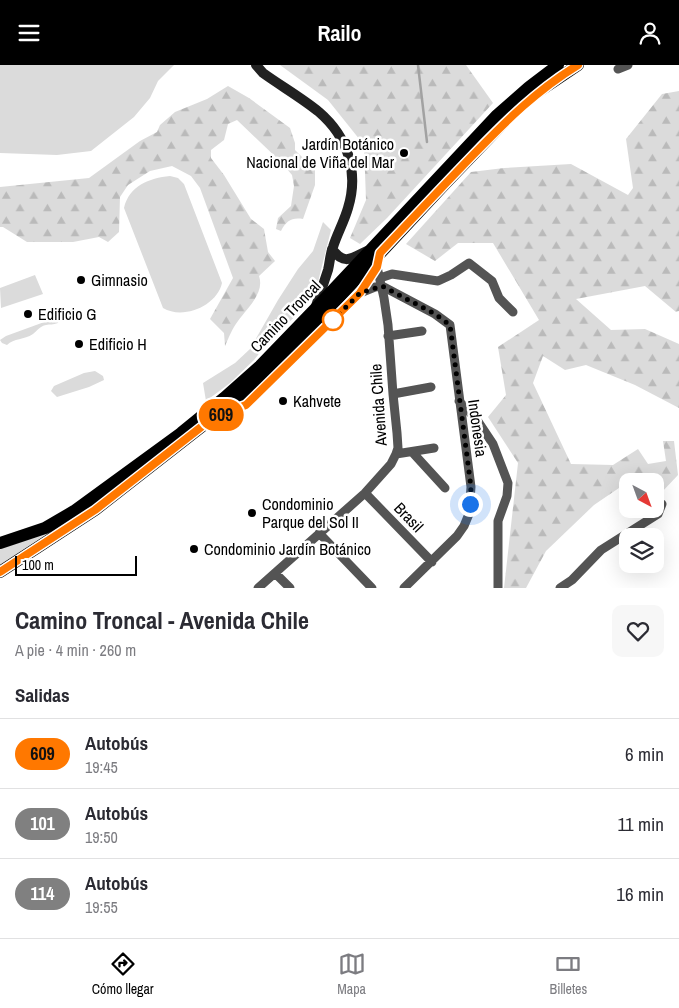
<!DOCTYPE html>
<html lang="es">
<meta charset="utf-8">
<style>
body{margin:0;font-family:"Archivo Narrow",sans-serif;background:#f7f7f7;color:#2b2b33;height:100vh;display:flex;flex-direction:column;font-size:19px;white-space:nowrap}
*{box-sizing:border-box;margin:0}
p{font-size:16px;color:#7c7c81}
.icon{flex:none;width:28px;height:28px;fill:none;stroke:currentColor;stroke-width:2;stroke-linecap:round;stroke-linejoin:round}
.map{position:relative;height:523px;overflow:hidden}
.sheet{display:flex;flex-direction:column;background:#fff;flex:1}
.sheet>*{flex:none}
.badge{padding:0 10px;border-radius:16px;font-size:18px;line-height:32px}
.needle{width:32px;rotate:139deg}
.controls{position:absolute;left:619px;top:408px;display:grid;gap:10px}
.controls a{display:grid;place-items:center;width:45px;height:45px;border-radius:10px;background:#fff;box-shadow:0 5px 20px #0002;font-size:25px}
.scale{position:absolute;left:15px;bottom:12px;width:122px;box-sizing:border-box;padding-left:5px;border:2px solid #000;border-top:0;font-size:14px;line-height:18px;white-space:nowrap;color:#000;-webkit-text-stroke:4px #fff;paint-order:stroke}
.you{position:absolute;width:25px;height:25px;margin:-12px;border:4px solid #fff;border-radius:50%;background:#1a73e8;box-shadow:0 0 0 8px #1a73e833}
.map>.badge{position:absolute;translate:-50% -50%;box-shadow:0 0 0 2px #fff}
h2{padding:0 15px;font-size:19px;line-height:45px}
.round{display:grid;place-items:center;flex:none;width:52px;height:52px;border-radius:10px;background:#f7f7f7}
.headline{display:flex;align-items:center;justify-content:space-between;height:85px;padding:0 15px}
h1{font-size:24px;font-weight:700;line-height:38px}
ul{padding:0;list-style:none}
li{display:flex;align-items:center;gap:15px;height:70px;padding:0 15px;border-top:1px solid #e1e1e2}
li div{flex:1}
li b{display:block;font-size:19px}
li em{font-style:normal}
li .badge{min-width:55px;font-weight:700;text-align:center}
header{display:flex;justify-content:space-between;align-items:center;height:65px;padding:0 15px;background:#000;color:#fff;font-size:22px;font-weight:700}
.dock{display:flex;justify-content:space-around;align-items:center;height:70px;border-top:1px solid #e1e1e2;background:#fff;font-size:14px;color:#7c7c81}
.dock a{display:grid;justify-items:center;gap:2px}
.dock .selected{color:#000}
.map>svg:first-child{display:block}
.green{fill:#dbdbdb}
.forest{fill:url(#forest-firs)}
.lines{fill:none;stroke-linecap:round;stroke-linejoin:round}
.stream{stroke:#a2a2a2;stroke-width:2.5}
.minor{stroke:#545454;stroke-width:9}
.secondary{stroke:#212121;stroke-width:10}
.primary{stroke:#000;stroke-width:12}
.line-casing{stroke:#fff;stroke-width:11}
.line{stroke:#ff7800;stroke-width:8}
.walk{stroke:#000;stroke-width:5;stroke-dasharray:0 9}
.poi-dot{fill:#000;stroke:#fff;stroke-width:2}
.stop-dot{fill:#fff;stroke:#ff7800;stroke-width:2.5}
.labels{text-anchor:middle;dominant-baseline:central;stroke-width:5;stroke-linejoin:round;paint-order:stroke}
.poi-label{font-size:16px;fill:#000;stroke:#fff;text-anchor:start}
.street-label{font-size:16px;fill:#000;stroke:#fff}
</style>
<header><svg class="icon" aria-label="menu" viewBox="0 0 24 24"><path d="M4 6h16M4 12h16M4 18h16"/></svg>Railo<svg class="icon" aria-label="person" viewBox="0 0 24 24"><circle cx="12" cy="8" r="4"/><path d="M4 21q1-7 8-7t8 7"/></svg></header>
<div class="map">
<svg width="679" height="523" viewBox="0 0 679 523">
<defs>
<pattern id="forest-firs" width="22" height="20" patternUnits="userSpaceOnUse" patternTransform="scale(1.25)"><rect width="22" height="20" fill="#dbdbdb"/><path d="M5 1l3.5 6h-7zM16 11l3.5 6h-7z" fill="#bababa"/></pattern>
</defs>
<rect width="100%" height="100%" fill="#fff"/>
<path class="green" d="M0,0H174L158,16L150,33L134,52L91,86L57,90L0,88Z
M170,111L178,113L184,119L222,218C217,241 183,255 163,243L124,143C129,121 149,113 170,111Z
M323,157L331,165L317,221L304,243L269,276L254,295L230,318L206,336L203,318L235,298L250,284L278,235L298,204L313,186Z
M35,210L43,229L1,243L0,223Z
M58,252L59,254L58,258C53,260 50,259 46,260C40,261 37,266 33,269C24,275 14,273 7,280L2,278L0,275L6,271Z
M95,306L103,311L104,315L89,322L57,332L51,326L54,321L84,308Z
M48,468L0,500V482Z"/>
<path class="forest" d="M280,0H466L493,38L387,153L360,179L350,173L366,135L364,80L328,35Z
M228,21L249,33L290,63L295,78V85L315,105V120L303,154C292,152 286,156 281,166L276,164L278,153L291,141L294,121L292,110L281,97L237,55L228,59L224,75L211,85V93L224,110L251,154L264,164L268,187L275,196L259,211C265,228 247,243 238,256C232,264 229,272 225,281L224,268L210,254L233,213L200,123L191,111L172,101L150,106L128,120L120,132L119,167L108,177L99,172L73,177H27L3,162H0V122L89,113L140,76L157,67L160,60L175,47L207,34Z
M679,26V246L676,247L645,221L576,234L611,265L645,264L679,279V343L635,320L586,300L565,305L543,291L533,318L571,399L613,400L638,384L648,399L666,396L663,376H674L678,410L661,428L655,431V416H642L638,410L594,440L546,486L526,523H504L518,398L488,352L506,330L498,282L539,255L493,178H458L435,196L406,179L471,107L504,103L571,99L628,130L633,123L626,74L662,29Z"/>
<g class="lines">
<path class="stream" d="M418,0L427,77"/>
<path class="minor" d="M618,4L628,0
M380,213L392,209L438,216L451,210L469,198L492,216L499,233L513,247
M382,221L435,249L450,260L471,422L469,449L464,461L457,471L404,523
M360,228L375,222L382,221
M388,271L422,266
M393,329L431,322
M459,336L477,355L493,379L508,418L507,431L498,456V523
M221,350L246,340L360,228L377,202
M413,388L445,423
M396,389L434,383
M365,428L432,497
M319,468L372,523
M275,508L290,523
M258,523L365,428L391,399L396,389L398,383L397,368L393,329L388,260L384,233L377,202L380,190
M560,523L572,515L601,485L658,449L662,439"/>
<path class="secondary" d="M256,0L263,8C281,21 302,33 319,47C348,72 359,107 348,143C344,157 337,169 333,182C330,189 330,197 328,205C324,217 320,229 316,241
M332,184C344,201 352,193 367,186"/>
<path class="primary" d="M0,478L45,463L74,446L181,368L224,333L260,301L315,244L496,51L529,22L558,0
M0,507L95,445L214,352L248,325L332,240L445,119L512,49L535,29L578,0"/>
</g>
<g class="lines">
<g class="line-casing">
<path id="line" d="M0,507L95,445L214,352L246,340L360,228L377,202L380,188C411,155 442,122 473,90C506,56 537,25 578,0"/>
</g>
<use href="#line" class="line"/>
<path class="walk" d="M333,255L360,228L382,221L435,249L450,260L471,422L470,439"/>
</g>
<g class="poi-dot">
<circle cx="404" cy="88" r="5"/>
<circle cx="81" cy="215" r="5"/>
<circle cx="28" cy="249" r="5"/>
<circle cx="79" cy="279" r="5"/>
<circle cx="283" cy="336" r="5"/>
<circle cx="252" cy="448" r="5"/>
<circle cx="194" cy="484" r="5"/>
</g>
<circle class="stop-dot" cx="333" cy="255" r="10"/>
<g class="labels">
<g class="poi-label">
<text x="394" y="79" text-anchor="end">Jardín Botánico<tspan x="394" dy="18">Nacional de Viña del Mar</tspan></text>
<text x="91" y="215">Gimnasio</text>
<text x="38" y="249">Edificio G</text>
<text x="89" y="279">Edificio H</text>
<text x="293" y="336">Kahvete</text>
<text x="262" y="439">Condominio<tspan x="262" dy="18">Parque del Sol II</tspan></text>
<text x="204" y="484">Condominio Jardín Botánico</text>
</g>
<g class="street-label">
<text transform="translate(285 251) rotate(-46)">Camino Troncal</text>
<text transform="translate(378 340) rotate(-94)">Avenida Chile</text>
<text transform="translate(478 363) rotate(82)">Indonesia</text>
<text transform="translate(409 452) rotate(46)">Brasil</text>
</g>
</g>
</svg>
<div class="controls">
<a><svg class="needle" viewBox="-14 -14 28 28"><path d="M0-13l5 13h-10z" fill="#e53935"/><path d="M0 13l5-13h-10z" fill="#7c7c81"/></svg></a>
<a><svg class="icon" aria-label="layers" viewBox="0 0 24 24"><path d="M12 4l9 5-9 5-9-5zM3 14l9 5 9-5"/></svg></a>
</div>
<div class="scale">100 m</div>
<div class="you" style="left:470px;top:439px"></div>
<b class="badge" style="left:221px;top:350px;background:#ff7800;color:#111">609</b>
</div>
<section class="sheet">
<div class="headline"><div><h1>Camino Troncal - Avenida Chile</h1><p>A pie · 4 min · 260 m</p></div><a class="round"><svg class="icon" aria-label="heart" viewBox="0 0 24 24"><path d="M12 20l-8-8c-3-5 5-10 8-4 3-6 11-1 8 4z"/></svg></a></div>
<h2>Salidas</h2>
<ul>
<li><span class="badge" style="background:#ff7800;color:#111">609</span><div><b>Autobús</b><p>19:45</p></div><em>6 min</em></li>
<li><span class="badge" style="background:#808080;color:#fff">101</span><div><b>Autobús</b><p>19:50</p></div><em>11 min</em></li>
<li><span class="badge" style="background:#808080;color:#fff">114</span><div><b>Autobús</b><p>19:55</p></div><em>16 min</em></li>
</ul>
</section>
<nav class="dock">
<a class="selected"><svg class="icon" aria-label="directions" viewBox="0 0 24 24"><path d="M12 3l9 9-9 9-9-9zM9 14v-3h6M13 9l2 2-2 2"/></svg>Cómo llegar</a>
<a><svg class="icon" aria-label="map" viewBox="0 0 24 24"><path d="M3 6l6-2 6 2 6-2v14l-6 2-6-2-6 2zM9 4v14M15 6v14"/></svg>Mapa</a>
<a><svg class="icon" aria-label="tickets" viewBox="0 0 24 24"><path d="M3 7h18v10H3zM15 7v10"/></svg>Billetes</a>
</nav>
